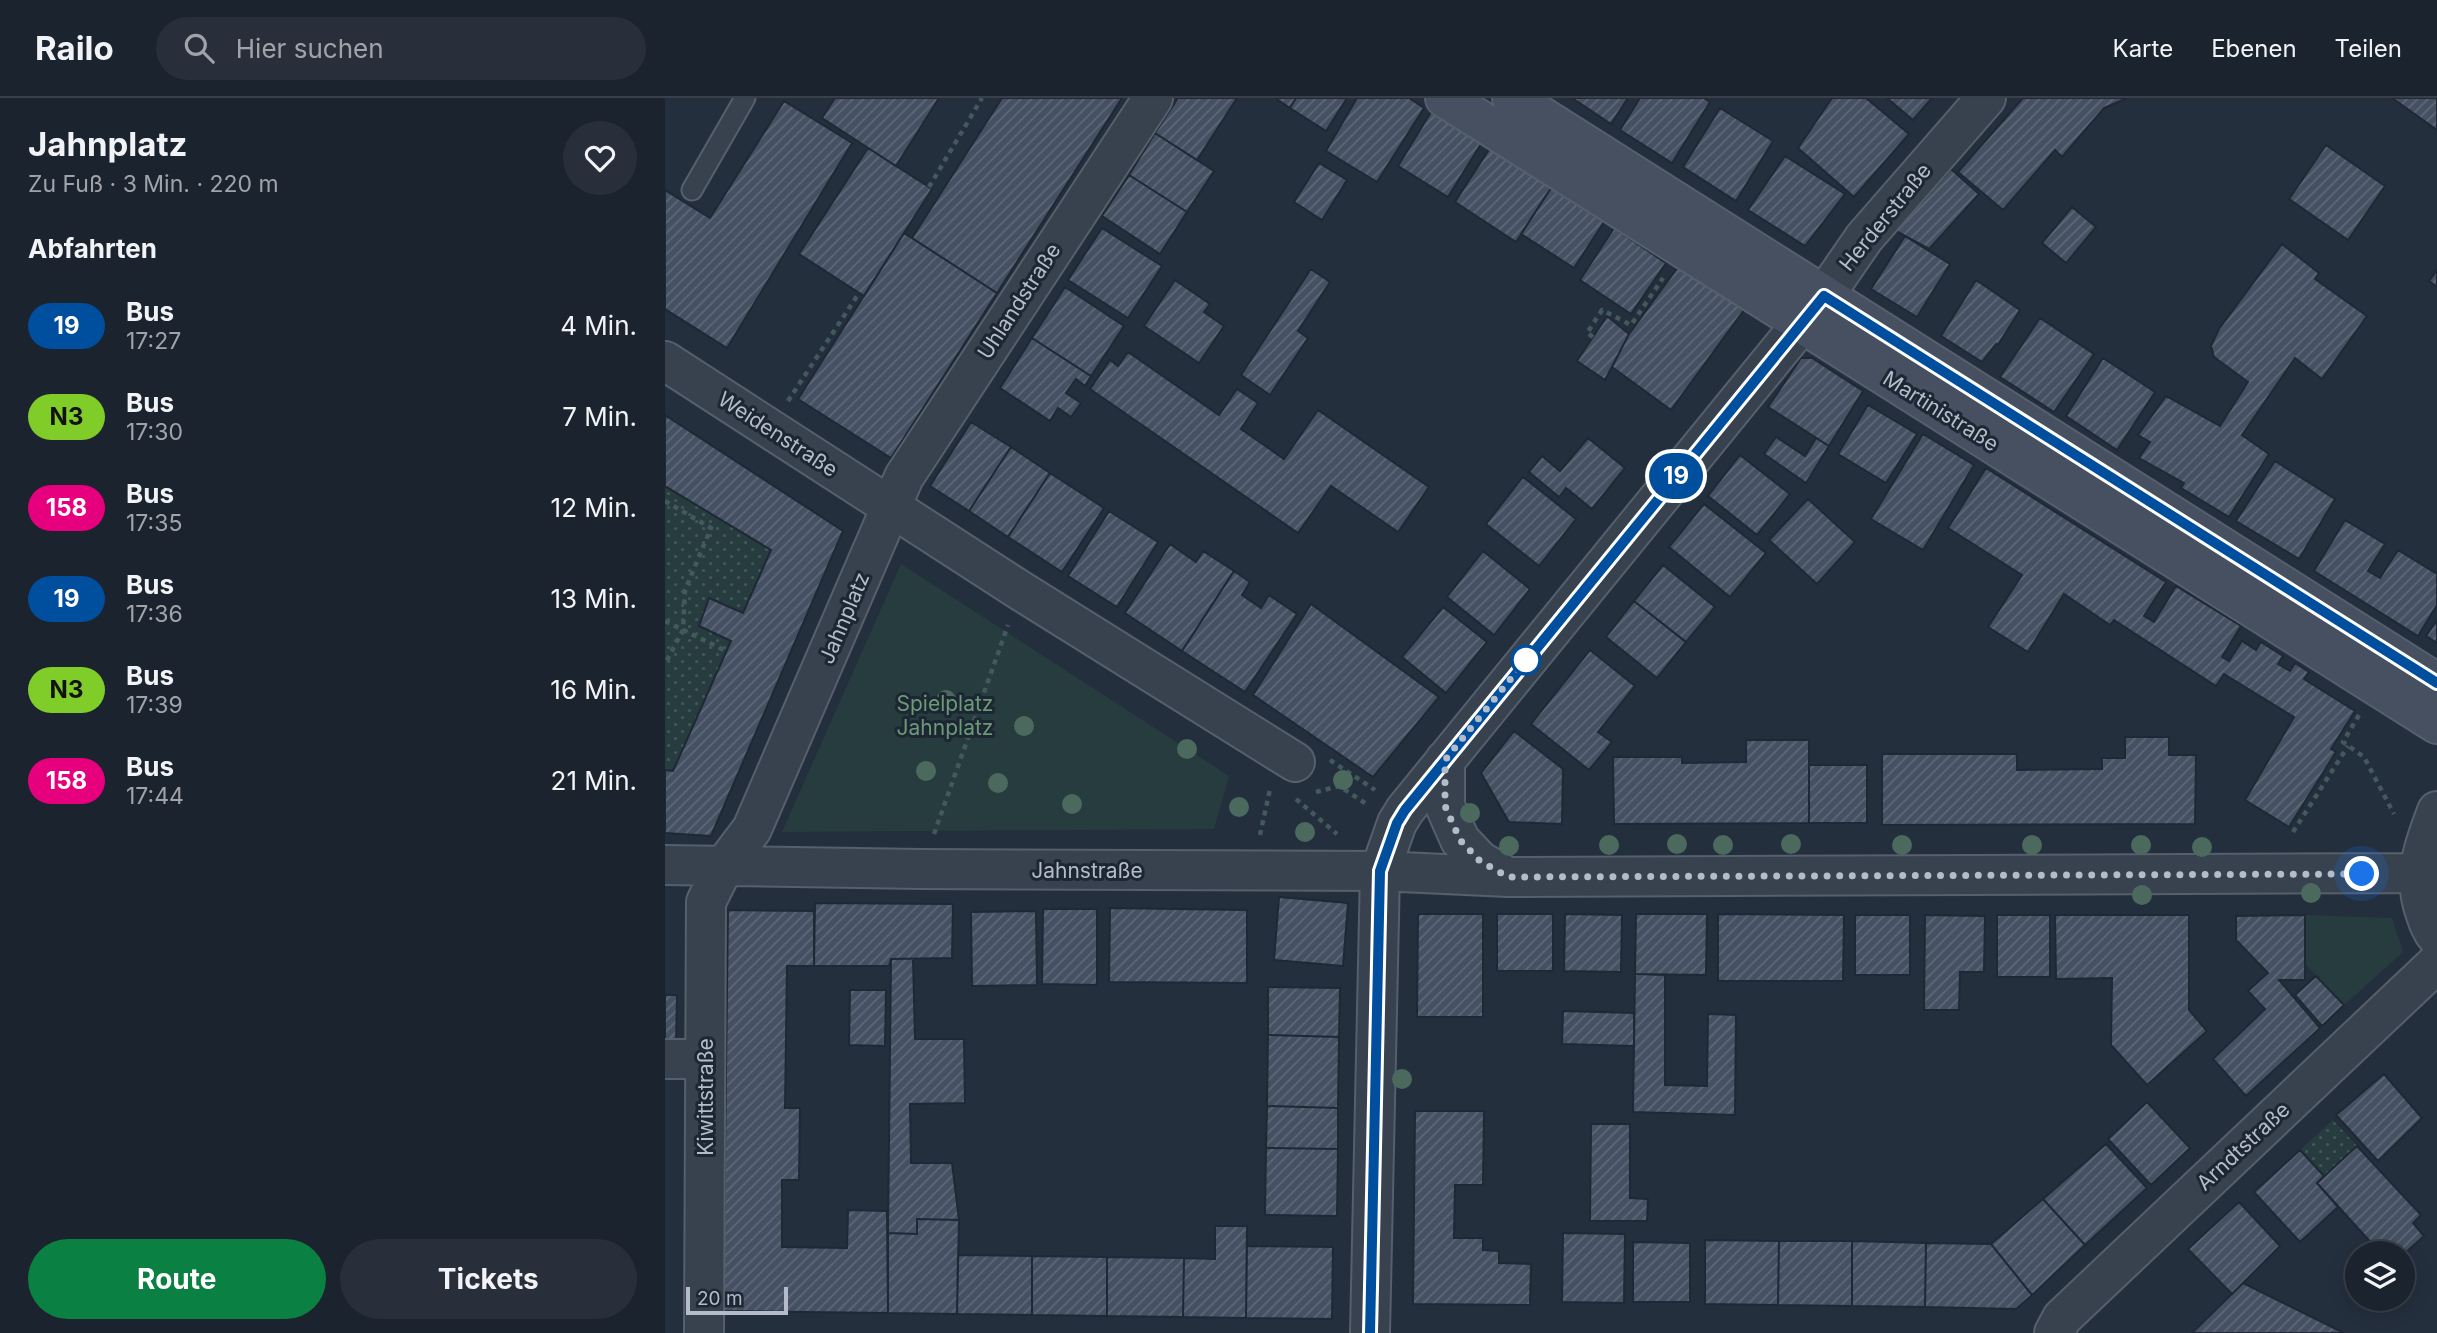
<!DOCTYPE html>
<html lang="de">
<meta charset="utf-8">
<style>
body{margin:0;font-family:Inter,sans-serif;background:#282f3a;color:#f1f3f6;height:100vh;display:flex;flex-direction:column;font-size:26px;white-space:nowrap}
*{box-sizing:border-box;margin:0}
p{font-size:23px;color:#a0a4aa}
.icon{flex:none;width:38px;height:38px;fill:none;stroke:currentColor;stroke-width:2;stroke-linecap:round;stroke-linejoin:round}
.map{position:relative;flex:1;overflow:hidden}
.panel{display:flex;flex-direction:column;background:#1b232e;width:665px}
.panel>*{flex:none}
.badge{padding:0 14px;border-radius:23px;font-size:24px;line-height:46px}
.buttons{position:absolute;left:1680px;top:1143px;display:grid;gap:14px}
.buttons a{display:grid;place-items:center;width:70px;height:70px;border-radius:50%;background:#1b232e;box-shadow:0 4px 18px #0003,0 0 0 2px #39404a;font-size:35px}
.scale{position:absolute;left:21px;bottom:18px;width:102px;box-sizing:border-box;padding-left:7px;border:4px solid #b4bcc9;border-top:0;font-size:19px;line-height:24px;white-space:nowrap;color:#b4bcc9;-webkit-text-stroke:5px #1d2633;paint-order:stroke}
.you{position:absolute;width:35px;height:35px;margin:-18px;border:5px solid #fff;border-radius:50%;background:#1a73e8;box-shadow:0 0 0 10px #1a73e833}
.map>.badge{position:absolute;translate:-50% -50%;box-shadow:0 0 0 4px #fff}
h2{padding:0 28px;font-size:26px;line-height:63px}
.round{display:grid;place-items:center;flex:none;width:74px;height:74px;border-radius:37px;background:#282f3a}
.overview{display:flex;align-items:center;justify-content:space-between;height:119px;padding:0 28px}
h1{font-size:33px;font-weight:700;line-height:52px}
.primary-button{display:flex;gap:14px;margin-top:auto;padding:14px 28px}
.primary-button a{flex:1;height:80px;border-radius:42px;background:#0b8043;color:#fff;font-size:28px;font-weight:700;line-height:80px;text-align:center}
.primary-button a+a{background:#282f3a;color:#f1f3f6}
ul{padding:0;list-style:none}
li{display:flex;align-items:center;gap:21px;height:91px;padding:0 28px}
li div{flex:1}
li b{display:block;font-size:26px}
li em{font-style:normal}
li .badge{min-width:77px;font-weight:700;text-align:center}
header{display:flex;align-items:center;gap:42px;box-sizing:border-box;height:98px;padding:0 35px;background:#1b232e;border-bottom:2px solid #39404a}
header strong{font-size:33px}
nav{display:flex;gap:38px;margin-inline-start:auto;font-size:24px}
.search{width:490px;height:63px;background:#282f3a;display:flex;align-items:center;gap:18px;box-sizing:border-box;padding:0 24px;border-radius:38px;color:#a0a4aa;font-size:26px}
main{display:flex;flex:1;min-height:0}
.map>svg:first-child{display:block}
.green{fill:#263c3f}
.garden{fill:url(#garden-dots)}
.building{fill:url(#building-hatch);stroke:#1f2835;stroke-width:2}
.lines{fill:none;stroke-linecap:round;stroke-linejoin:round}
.service-casing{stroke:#565f6c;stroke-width:23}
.minor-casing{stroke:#565f6c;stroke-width:42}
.secondary-casing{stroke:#565f6c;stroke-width:42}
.path{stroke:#44595c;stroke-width:4.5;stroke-dasharray:5 5;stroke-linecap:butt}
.service{stroke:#38414e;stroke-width:19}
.minor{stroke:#38414e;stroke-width:38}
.secondary{stroke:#465061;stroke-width:38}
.tree{fill:#4b6a5d}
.line-casing{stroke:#fff;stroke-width:16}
.line{stroke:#004e9e;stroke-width:10}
.walk{stroke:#b4bcc9;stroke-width:7;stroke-dasharray:0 12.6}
.stop-dot{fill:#fff;stroke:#004e9e;stroke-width:3.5}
.labels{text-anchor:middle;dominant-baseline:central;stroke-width:6;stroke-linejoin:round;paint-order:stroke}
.street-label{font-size:21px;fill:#b4bcc9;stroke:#1d2633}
.park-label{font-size:21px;fill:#6b9a76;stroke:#1d2633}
</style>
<header>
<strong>Railo</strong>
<div class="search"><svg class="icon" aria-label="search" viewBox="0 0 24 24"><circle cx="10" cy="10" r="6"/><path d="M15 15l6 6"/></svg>Hier suchen</div>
<nav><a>Karte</a><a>Ebenen</a><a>Teilen</a></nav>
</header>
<main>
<section class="panel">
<div class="overview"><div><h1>Jahnplatz</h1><p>Zu Fuß · 3 Min. · 220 m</p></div><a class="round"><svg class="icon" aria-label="heart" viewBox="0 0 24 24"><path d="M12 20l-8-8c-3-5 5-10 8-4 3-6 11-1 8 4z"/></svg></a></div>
<h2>Abfahrten</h2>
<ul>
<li><span class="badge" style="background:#004e9e;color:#fff">19</span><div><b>Bus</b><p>17:27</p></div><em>4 Min.</em></li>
<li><span class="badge" style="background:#80cc28;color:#111">N3</span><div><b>Bus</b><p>17:30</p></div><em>7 Min.</em></li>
<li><span class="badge" style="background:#e6007e;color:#fff">158</span><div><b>Bus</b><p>17:35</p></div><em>12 Min.</em></li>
<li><span class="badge" style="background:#004e9e;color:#fff">19</span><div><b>Bus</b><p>17:36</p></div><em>13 Min.</em></li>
<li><span class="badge" style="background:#80cc28;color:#111">N3</span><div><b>Bus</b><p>17:39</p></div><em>16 Min.</em></li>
<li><span class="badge" style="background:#e6007e;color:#fff">158</span><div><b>Bus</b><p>17:44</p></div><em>21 Min.</em></li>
</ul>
<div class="primary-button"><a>Route</a><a>Tickets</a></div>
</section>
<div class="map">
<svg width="1772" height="1235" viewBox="0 0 1772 1235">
<defs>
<pattern id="garden-dots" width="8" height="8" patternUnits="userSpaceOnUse" patternTransform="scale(1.75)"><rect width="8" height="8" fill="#263c3f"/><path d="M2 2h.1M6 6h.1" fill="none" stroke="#435659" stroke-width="1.8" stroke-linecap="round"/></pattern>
<pattern id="building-hatch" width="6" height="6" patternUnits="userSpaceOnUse" patternTransform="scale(1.75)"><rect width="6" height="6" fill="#455162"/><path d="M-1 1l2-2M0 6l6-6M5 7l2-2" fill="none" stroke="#5d6877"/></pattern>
</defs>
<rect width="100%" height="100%" fill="#242f3e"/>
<path class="green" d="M236,466L564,678L549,731L117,734Z
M1640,817L1727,820L1738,854L1679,907L1640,866Z"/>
<path class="garden" d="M0,388L106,452L78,515L43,501L34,528L66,543L8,673L0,672Z
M1668,1022L1692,1048L1659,1078L1635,1052Z"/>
<path class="building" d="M170,0H274L231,68L157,20Z
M337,0H457L332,195L247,140Z
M513,0H572L532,62L490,35Z
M610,0H631L625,10Z
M631,0H682L661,33L625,10Z
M692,0H744L759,10L712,84L661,53Z
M907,0H963L946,26Z
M975,0H1039L1045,4L1007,65L955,32Z
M1167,0H1201L1244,36L1189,99L1133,50Z
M1222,0H1267L1248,22Z
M1358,0H1462L1439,10L1397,59L1390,52L1338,112L1293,74Z
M1727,0H1772V32Z
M119,3L187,45L62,250L0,211V92L45,120Z
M1055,10L1108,43L1071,103L1018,69Z
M766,14L816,46L783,99L733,68Z
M490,35L549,73L522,114L464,77Z
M1661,47L1720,88L1683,142L1624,101Z
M203,50L267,91L199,198L134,156Z
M825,50L886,90L851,144L790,104Z
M1120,58L1180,96L1140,148L1083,112Z
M654,65L682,82L657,122L629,104Z
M1286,71L1314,96L1264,151L1231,133Z
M464,77L522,114L495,156L437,118Z
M886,90L939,124L909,170L856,136Z
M1407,109L1431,129L1401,165L1377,145Z
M437,130L497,168L463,220L403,182Z
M949,130L1001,165L966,216L915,182Z
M239,135L332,195L226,360L133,301Z
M1240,138L1285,166L1252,219L1206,191Z
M1617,146L1654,175L1650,181L1702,218L1657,281L1630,260L1577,337L1604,356L1564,419L1516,390L1519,385L1474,360L1485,344L1473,337L1501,298L1555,328L1583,284L1549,259L1546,248L1554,231Z
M1016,165L1079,212L1006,312L947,269L964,236Z
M646,171L665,184L633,233L643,240L605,297L576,277Z
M1772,172V189L1764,183Z
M510,182L545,206L539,214L559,228L534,265L479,228Z
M1311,182L1355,212L1333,247L1331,246L1317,264L1276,238Z
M400,189L459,228L426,278L367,240Z
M942,218L964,236L940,282L912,263Z
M1375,220L1429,256L1389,314L1335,279Z
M367,240L426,278L420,288L411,281L401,295L416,305L406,319L393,310L385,323L335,290Z
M463,254L554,317L572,291L593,305L576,331L619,361L653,312L764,389L733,434L666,388L633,435L425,291L445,262L453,268Z
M1136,260H1147L1198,293L1164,348L1103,309Z
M1438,260L1490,294L1452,352L1401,318Z
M1203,307L1252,336L1221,385L1173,356Z
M0,317L178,433L46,738L0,735V672L8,673L66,543L34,528L44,500L78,515L106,452L0,388Z
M306,324L346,349L304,413L265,388Z
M1258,336L1309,367L1258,452L1206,421Z
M1111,339L1140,358L1151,340L1164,348L1141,385L1099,356Z
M923,340L960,370L927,411L901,390L894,399L864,374L877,358L895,373Z
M346,349L385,375L343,439L304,413Z
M1075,357L1125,396L1092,437L1043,398Z
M1610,363L1670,401L1634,461L1571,423Z
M1321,370L1501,484L1479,518L1489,524L1511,488L1576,528L1557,559L1564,563L1577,543L1591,552L1596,544L1618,558L1613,566L1625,573L1630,565L1644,574L1639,581L1690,613L1666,651L1671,654L1624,729L1580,702L1629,619L1559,576L1551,588L1449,522L1445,527L1399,496L1363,554L1323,529L1357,477L1283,430Z
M385,375L439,410L397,474L343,439Z
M858,379L911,421L874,468L821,426Z
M1143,401L1190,444L1152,486L1104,442Z
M1039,406L1101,455L1065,499L1004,449Z
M444,413L493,444L452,509L403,478Z
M1680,422L1720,446L1703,473L1715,480L1733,452L1772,476V507L1753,538L1649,473Z
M505,446L531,464L538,453L569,473L517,553L460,515Z
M818,453L865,491L829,537L782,499Z
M998,467L1050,509L1021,544L969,503Z
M569,473L585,484L577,497L596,510L604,497L632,516L580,594L517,553Z
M969,503L1021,544L992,580L941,539Z
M646,506L774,599L708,679L588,597Z
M778,509L822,544L781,595L737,559Z
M1772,522V545L1761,538Z
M925,552L970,588L933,634L947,644L924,672L866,626Z
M849,633L898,671L897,726L844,724L816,675Z
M1460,639H1504V657H1531L1530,726L1217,727V656H1352V672L1437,671V660H1460Z
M1081,642H1144V725L949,726L948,659H1017V665L1081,664Z
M1144,667H1202V725H1144Z
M614,799L683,805L678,868L609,862Z
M150,805L288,806L287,860L226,861L224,868H149Z
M445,810L582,812V885L444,884Z
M378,811H432V887L377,886Z
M63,812L149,813V868H122L120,1010H135L134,1082H117V1149L182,1150L183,1112L222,1113L223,1215L58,1213Z
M371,813L372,887L307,888L306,814Z
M753,816H818V919H752Z
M832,816H888V873H832Z
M900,816L957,817L956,874L899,873Z
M971,816H1042L1041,877L970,876Z
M1053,816L1179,817L1178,883H1053Z
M1190,817H1245V877H1190Z
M1260,817L1320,818L1319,874H1295L1294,912H1259Z
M1332,817H1385V879H1332Z
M1390,817H1524V912L1542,933L1482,987L1446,947L1447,880L1391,881Z
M1640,817V882H1614L1655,930L1581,998L1548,961L1600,911L1583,893L1603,875L1571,842V818Z
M226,861H248L250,941H299L300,1005L245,1006L246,1065H287L294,1122L252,1121V1136L223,1135Z
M970,876L1000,877V987L1042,988L1043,916L1071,917L1070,1017L968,1014Z
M1651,878L1679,907L1657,928L1630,897Z
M603,889L675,890L674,939L603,937Z
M185,892H221L220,948L184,947Z
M0,897H12L11,949H0Z
M898,913L969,915V948L897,946Z
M603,937L674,939L673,1010L602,1008Z
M1719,976L1757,1020L1713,1063L1671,1017Z
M1482,1004L1525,1050L1486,1087L1443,1041Z
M602,1008L673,1010V1051L601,1050Z
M750,1013H819L818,1087H790L789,1140H818V1152L834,1153V1165L866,1166L865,1207L748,1206Z
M926,1026H965V1100L983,1101L982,1123H925Z
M1441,1046L1482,1090L1420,1147L1378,1101Z
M1692,1048L1756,1117L1748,1125L1759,1138L1738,1157V1155H1704L1710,1149L1652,1085Z
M601,1050L673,1051L672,1118L600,1117Z
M1635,1052L1659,1078L1652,1085L1673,1109L1635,1144L1589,1094Z
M1378,1101L1420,1147L1367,1197L1326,1146Z
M1574,1104L1615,1148L1567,1196L1523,1151Z
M252,1121L294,1122L292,1216L223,1215V1135L252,1136Z
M550,1128H582L581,1220L518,1219L519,1160L550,1161Z
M898,1135L960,1136L959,1205L897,1204Z
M1040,1142L1114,1143L1113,1207L1040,1206Z
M1114,1143H1187V1208L1113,1207Z
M1187,1143L1261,1145L1260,1209L1187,1208Z
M968,1144L1025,1145V1204H968Z
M1261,1145L1326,1146L1367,1197L1351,1211L1260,1209Z
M582,1148L668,1149L667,1221L581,1220Z
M293,1157L367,1158V1217L292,1216Z
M367,1158L442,1159V1218L367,1217Z
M442,1159L519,1160L518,1219L442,1218Z
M1578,1185L1679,1235H1527Z"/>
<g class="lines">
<g class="service-casing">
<path id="service" d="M27,92L80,0"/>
</g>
<g class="minor-casing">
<path id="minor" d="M0,263L356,493L630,664
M780,662V708L795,742L815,763L843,779
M1772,713C1759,747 1747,778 1760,814C1763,823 1766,832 1772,839
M0,767L256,771L715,773L843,779L1753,775
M0,961H40
M39,1235L41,804L59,768L87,731L239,379L488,0
M705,1235L715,773L732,725L740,712L1159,198L1199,140L1321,0
M1389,1235L1397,1220L1772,865"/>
</g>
<g class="secondary-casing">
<path id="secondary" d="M780,0L1772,626
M847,0L1772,585"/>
</g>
<path class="path" d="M264,89L317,0
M928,239L922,235L937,212L966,227L998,180
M123,303L194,195
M0,403L46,430L20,492L18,532L0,566
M0,523L61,553
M1694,617L1678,644L1699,659L1729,716
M665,662L710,692
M651,694L674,688L703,707
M631,701L672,736
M1628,734L1683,648
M269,736L343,527
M595,737L605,691"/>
<use href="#service" class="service"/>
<use href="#minor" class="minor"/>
<use href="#secondary" class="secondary"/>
</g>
<g class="tree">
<circle cx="281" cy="602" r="10"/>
<circle cx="359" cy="628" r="10"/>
<circle cx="522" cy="651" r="10"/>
<circle cx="261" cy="673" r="10"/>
<circle cx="678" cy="682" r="10"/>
<circle cx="333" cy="685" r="10"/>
<circle cx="407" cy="706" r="10"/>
<circle cx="574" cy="709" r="10"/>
<circle cx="805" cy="715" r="10"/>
<circle cx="640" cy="734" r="10"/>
<circle cx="1012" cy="746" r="10"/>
<circle cx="1126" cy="746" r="10"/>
<circle cx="944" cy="747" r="10"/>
<circle cx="1058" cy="747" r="10"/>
<circle cx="1237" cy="747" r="10"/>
<circle cx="1367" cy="747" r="10"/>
<circle cx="1476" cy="747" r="10"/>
<circle cx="844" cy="748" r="10"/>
<circle cx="1537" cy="749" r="10"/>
<circle cx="1646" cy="795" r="10"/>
<circle cx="1477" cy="797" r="10"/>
<circle cx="737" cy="981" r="10"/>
</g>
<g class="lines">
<g class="line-casing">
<path id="line" d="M705,1235L715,773L732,725L740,712L1159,198L1772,585"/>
</g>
<use href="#line" class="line"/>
<path class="walk" d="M861,562L780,662V708L795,742L815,763L843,779L1697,776"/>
</g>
<circle class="stop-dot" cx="861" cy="562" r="14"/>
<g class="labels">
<g class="street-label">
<text transform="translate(1220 119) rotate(-51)">Herderstraße</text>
<text transform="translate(354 203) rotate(-57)">Uhlandstraße</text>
<text transform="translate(1276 313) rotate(32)">Martinistraße</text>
<text transform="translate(113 336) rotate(33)">Weidenstraße</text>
<text transform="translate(179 520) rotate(-67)">Jahnplatz</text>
<text x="422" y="772">Jahnstraße</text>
<text transform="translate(40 999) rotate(-90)">Kiwittstraße</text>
<text transform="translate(1578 1048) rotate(-43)">Arndtstraße</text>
</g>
<g class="park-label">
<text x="280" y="605">Spielplatz<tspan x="280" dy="24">Jahnplatz</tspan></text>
</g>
</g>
</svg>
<div class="buttons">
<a><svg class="icon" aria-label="layers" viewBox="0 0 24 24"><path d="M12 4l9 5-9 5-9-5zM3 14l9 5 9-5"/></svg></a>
</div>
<div class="scale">20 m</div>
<div class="you" style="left:1697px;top:776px"></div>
<b class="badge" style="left:1011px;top:378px;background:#004e9e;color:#fff">19</b>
</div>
</main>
